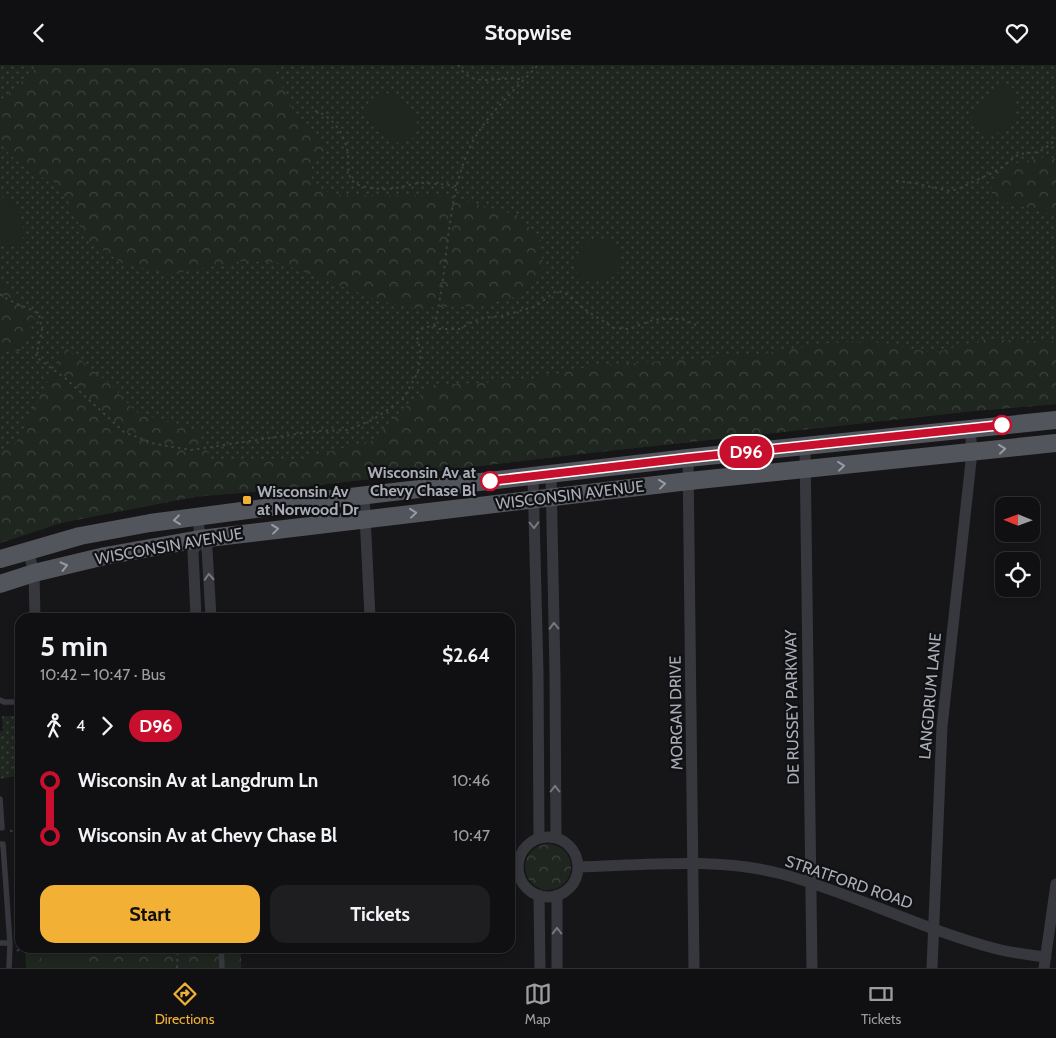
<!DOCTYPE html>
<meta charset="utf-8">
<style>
body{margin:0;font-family:Cabin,sans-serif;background:#1e1e20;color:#f1f3f6;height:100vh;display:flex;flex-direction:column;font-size:19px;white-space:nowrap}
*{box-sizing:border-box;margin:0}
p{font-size:16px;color:#9c9d9f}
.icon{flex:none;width:28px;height:28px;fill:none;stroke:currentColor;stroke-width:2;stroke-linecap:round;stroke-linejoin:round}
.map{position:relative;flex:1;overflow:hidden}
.sheet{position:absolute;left:15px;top:548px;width:500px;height:340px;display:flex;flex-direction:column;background:#101012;border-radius:15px;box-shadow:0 2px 8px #0003,0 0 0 1px #303032}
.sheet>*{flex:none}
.badge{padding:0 10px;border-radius:16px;font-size:18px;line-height:32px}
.needle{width:32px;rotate:271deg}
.tools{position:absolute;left:995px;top:432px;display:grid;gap:10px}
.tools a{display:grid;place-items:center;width:45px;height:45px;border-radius:10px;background:#101012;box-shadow:0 2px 8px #0003,0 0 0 1px #303032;font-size:25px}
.map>.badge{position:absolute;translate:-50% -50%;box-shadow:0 0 0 2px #fff}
.legs{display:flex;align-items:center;gap:8px;height:55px;padding:0 25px;font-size:16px}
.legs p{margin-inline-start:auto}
.overview{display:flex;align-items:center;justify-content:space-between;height:85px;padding:0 25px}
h1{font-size:28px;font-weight:800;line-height:38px}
.button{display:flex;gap:10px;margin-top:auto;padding:10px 25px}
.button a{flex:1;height:58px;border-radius:15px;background:#f2b134;color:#111;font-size:20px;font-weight:800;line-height:58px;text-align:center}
.button a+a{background:#1e1e20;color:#f1f3f6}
ul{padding:0 25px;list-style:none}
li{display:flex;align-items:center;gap:18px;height:55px;font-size:19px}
li i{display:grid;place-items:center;width:8px;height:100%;margin:0 6px;background:currentColor}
li i::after{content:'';width:12px;height:12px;margin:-6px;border:4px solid;border-radius:50%;background:#101012}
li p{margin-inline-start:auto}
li:first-child i{background:linear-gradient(#0000 50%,currentColor 0)}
li:last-child i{background:linear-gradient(currentColor 50%,#0000 0)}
header{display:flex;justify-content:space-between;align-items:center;height:65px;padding:0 25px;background:#101012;font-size:22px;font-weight:800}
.menu{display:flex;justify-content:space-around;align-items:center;height:70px;border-top:1px solid #303032;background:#101012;font-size:14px;color:#9c9d9f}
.menu a{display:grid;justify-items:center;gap:2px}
.menu .current{color:#f2b134}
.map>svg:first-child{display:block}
.grass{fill:url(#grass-dots)}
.forest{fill:url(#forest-crowns)}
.pitch{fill:#1e261f}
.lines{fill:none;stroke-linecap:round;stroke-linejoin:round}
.path{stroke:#3d3f44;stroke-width:2;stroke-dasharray:2.5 4;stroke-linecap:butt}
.service{stroke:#37383d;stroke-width:5.5}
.minor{stroke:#37383d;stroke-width:11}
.primary{stroke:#53555c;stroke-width:18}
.oneway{stroke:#979ba6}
.oneway2{stroke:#757881}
.line-1-casing{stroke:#fff;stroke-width:11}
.line-1{stroke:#c8102e;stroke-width:8}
.stop-1-dot{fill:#fff;stroke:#c8102e;stroke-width:2.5}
.poi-dot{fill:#f2b134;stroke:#111113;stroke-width:2}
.labels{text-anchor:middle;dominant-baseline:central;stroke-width:4.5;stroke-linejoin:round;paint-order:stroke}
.stop-label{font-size:16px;font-weight:bold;fill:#a8adb8;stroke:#111113;text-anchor:end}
.poi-label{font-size:16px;font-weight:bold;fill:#a8adb8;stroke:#111113;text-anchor:start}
.street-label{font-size:16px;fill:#a8adb8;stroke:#111113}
</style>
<header><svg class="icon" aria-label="back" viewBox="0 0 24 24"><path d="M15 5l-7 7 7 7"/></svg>Stopwise<svg class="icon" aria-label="heart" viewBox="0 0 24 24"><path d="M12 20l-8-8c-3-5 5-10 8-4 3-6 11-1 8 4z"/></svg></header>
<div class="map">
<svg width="1056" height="903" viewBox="0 0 1056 903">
<defs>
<pattern id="grass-dots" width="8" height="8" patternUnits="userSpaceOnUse" patternTransform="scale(1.25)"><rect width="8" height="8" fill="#1e261f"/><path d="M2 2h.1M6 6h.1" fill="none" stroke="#3c433d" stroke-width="1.8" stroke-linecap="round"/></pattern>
<pattern id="forest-crowns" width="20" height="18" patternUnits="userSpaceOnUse" patternTransform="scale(1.25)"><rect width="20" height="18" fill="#1e261f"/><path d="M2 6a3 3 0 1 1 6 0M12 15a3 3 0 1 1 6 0" fill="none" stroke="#3c433d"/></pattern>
</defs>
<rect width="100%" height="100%" fill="#161618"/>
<path class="grass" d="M0,0H1056V339L974,346L580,389L294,423L195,432L64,457L0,478Z
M17,641H19L20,710L0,714V666H3L2,651H16Z"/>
<path class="forest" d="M35,0H273L297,55L327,86L312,99V119L334,130L445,131L517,150L540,174L544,207L522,230L480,241L410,243L377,235L281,198L244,196L170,209L122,198L86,174L68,136L53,116L32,109L8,88L0,73V45L2,34L17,20L33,8Z
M1049,91L1056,95V152L1042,146L992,135V116L1012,99Z
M0,217L13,227L35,254L20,286L0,287Z
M985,274L1056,277V339L974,346L580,389L294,423L191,432L61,458L0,478V385L16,378L43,325L66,283L110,319L136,347L199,367L211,394L297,395L374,375L394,352L432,320L522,316L592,301L760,289L829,278L875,276L933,288Z
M525 802a23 23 0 1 1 46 0a23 23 0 1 1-46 0Z
M25,883H241V903H26Z"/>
<path class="pitch" d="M1005,19L1014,24C1016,29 1016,33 1015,39C1014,46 1015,53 1011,59C1000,74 969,73 972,49L995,25Z
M392,28C404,35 414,47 418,61L415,71C412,73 409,76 405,77C393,81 370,63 367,52C366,46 367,41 369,36L380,29Z
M0,132C17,133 23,156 24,171L17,180L10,182L0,178Z
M598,173C611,174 626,189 621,203C616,216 590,221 580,212C570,203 578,183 587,177C590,175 594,174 598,173Z
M41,886H81V903H42Z"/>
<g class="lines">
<path class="path" d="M458,0C474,27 501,8 524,15
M315,46C333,51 345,70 348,89C349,98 346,113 355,118C365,124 385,125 396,123C404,122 411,119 419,118C432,118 445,120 458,121
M896,116L914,118L950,126L958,124L998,105L1019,89L1039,87L1051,79L1056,73
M0,229C11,238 26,241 39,249L42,265L36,292L65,313L124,367L155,379L191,385L316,366L348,365L374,354L403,334L418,307L421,289L417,271L418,265L434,260L436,253C449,198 446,129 472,78C488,48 515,25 538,0
M434,260L437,264H460L472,257L483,253L502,251L536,241L556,226L564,227L584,244L614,263L629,264L653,255L665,254H682L696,260
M10,766L20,765
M17,886L22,882
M177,903L178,882"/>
<path class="service" d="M0,635L4,637H20
M0,734L2,763
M0,779H3L10,878L9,903
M0,878H10
M221,882L222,903"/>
<path class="minor" d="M805,381L812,903
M688,393L694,903
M551,409L555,608L556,772
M533,411L538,608L539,773
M364,430L370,552
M198,452L200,474L207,484L211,552
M28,485L34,508L35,552
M196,552L193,486L200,474
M518 802a30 30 0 1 1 60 0a30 30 0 1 1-60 0Z
M578,802C644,800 718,792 782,809C855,829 923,865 997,884C1013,888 1030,890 1046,892
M539,830L540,903
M557,830V903
M932,903L942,662L972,387L970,364
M1044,903L1056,819"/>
<path class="primary" d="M0,494L80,471L150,458L324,435L688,393L1056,355
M0,519L34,508L105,491L200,474L689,416L1056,378"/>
</g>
<defs><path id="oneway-chevron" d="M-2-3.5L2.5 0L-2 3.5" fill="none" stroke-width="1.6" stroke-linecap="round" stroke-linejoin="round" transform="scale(1.25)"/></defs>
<g class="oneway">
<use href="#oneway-chevron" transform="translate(1002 384) rotate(-6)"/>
<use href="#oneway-chevron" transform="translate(841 401) rotate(-6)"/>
<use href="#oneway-chevron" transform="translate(662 419) rotate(-7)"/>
<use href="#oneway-chevron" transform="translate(413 448) rotate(-6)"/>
<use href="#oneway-chevron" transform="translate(177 455) rotate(173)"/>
<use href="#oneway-chevron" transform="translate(275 464) rotate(-7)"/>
<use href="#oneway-chevron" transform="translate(64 501) rotate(-14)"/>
</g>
<g class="oneway2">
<use href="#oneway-chevron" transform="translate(534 460) rotate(89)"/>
<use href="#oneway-chevron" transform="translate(209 512) rotate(-93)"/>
<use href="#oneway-chevron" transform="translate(554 561) rotate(-91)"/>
<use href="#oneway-chevron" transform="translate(555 724) rotate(-90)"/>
<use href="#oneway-chevron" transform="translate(557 866) rotate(-90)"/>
</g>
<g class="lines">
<g class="line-1-casing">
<path id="line-1" d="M490,416L688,393L1002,360"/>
</g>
<use href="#line-1" class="line-1"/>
</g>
<g class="stop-1-dot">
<circle cx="1002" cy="360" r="9"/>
<circle cx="490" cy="416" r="9"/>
</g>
<rect class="poi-dot" x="242" y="430" width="10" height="10" rx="2.5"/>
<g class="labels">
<g class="stop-label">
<text x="476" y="407">Wisconsin Av at<tspan x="476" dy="18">Chevy Chase Bl</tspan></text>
</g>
<g class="poi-label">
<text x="257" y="426">Wisconsin Av<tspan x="257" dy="18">at Norwood Dr</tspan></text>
</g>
<g class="street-label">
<text transform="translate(570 430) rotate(-7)">WISCONSIN AVENUE</text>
<text transform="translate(169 481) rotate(-10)">WISCONSIN AVENUE</text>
<text transform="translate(930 631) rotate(-85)">LANGDRUM LANE</text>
<text transform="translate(792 642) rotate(-91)">DE RUSSEY PARKWAY</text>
<text transform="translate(676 648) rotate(-91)">MORGAN DRIVE</text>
<text transform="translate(849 817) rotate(19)">STRATFORD ROAD</text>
</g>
</g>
</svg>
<div class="tools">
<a><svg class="needle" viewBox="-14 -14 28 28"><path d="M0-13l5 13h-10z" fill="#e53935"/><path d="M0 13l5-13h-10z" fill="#9c9d9f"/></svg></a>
<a><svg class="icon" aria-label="locate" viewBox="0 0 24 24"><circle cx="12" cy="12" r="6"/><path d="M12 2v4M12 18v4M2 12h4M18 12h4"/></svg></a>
</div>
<b class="badge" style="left:746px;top:387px;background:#c8102e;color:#fff">D96</b>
<section class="sheet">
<div class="overview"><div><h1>5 min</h1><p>10:42 – 10:47 · Bus</p></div><b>$2.64</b></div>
<div class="legs"><svg class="icon" aria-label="walk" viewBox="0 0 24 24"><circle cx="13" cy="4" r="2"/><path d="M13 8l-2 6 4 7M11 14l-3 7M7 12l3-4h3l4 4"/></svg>4<svg class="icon" aria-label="forward" viewBox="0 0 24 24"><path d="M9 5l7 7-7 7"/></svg><b class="badge" style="background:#c8102e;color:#fff">D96</b></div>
<ul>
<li><i style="color:#c8102e"></i><b>Wisconsin Av at Langdrum Ln</b><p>10:46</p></li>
<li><i style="color:#c8102e"></i><b>Wisconsin Av at Chevy Chase Bl</b><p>10:47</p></li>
</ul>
<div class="button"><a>Start</a><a>Tickets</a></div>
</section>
</div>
<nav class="menu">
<a class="current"><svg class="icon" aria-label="directions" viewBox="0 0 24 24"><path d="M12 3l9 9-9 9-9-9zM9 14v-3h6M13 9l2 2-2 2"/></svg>Directions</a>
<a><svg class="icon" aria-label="map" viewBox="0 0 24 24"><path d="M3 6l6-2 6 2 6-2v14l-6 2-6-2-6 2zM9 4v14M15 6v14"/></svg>Map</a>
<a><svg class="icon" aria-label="tickets" viewBox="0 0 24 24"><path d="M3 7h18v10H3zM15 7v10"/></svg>Tickets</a>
</nav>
